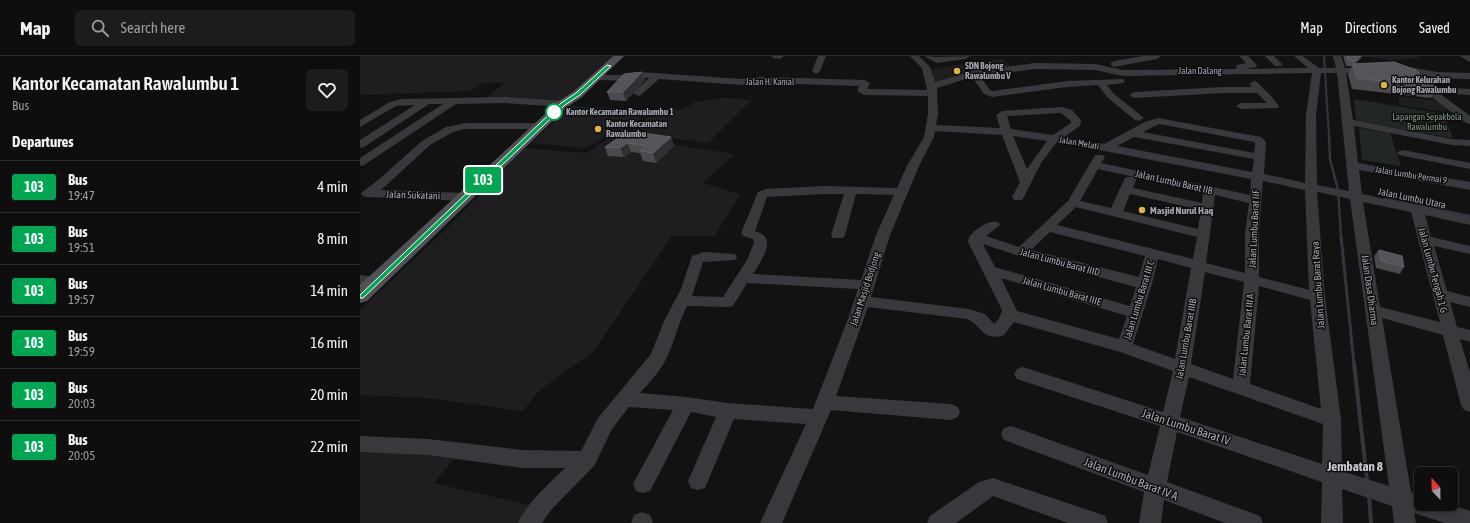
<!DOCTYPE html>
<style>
body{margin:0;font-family:"Asap Condensed",sans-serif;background:#1c1c1c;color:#f1f3f6;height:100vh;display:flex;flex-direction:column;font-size:15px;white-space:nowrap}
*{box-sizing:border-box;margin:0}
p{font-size:13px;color:#9b9c9e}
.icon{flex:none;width:22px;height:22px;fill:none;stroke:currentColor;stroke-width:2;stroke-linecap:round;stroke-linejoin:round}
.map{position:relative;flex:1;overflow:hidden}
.panel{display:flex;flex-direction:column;background:#0e0e0e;width:360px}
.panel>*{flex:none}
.badge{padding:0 8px;border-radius:3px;font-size:14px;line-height:26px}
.needle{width:26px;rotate:338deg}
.fabs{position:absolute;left:1054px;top:411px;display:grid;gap:8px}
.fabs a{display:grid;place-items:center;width:44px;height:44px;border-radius:6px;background:#0e0e0e;box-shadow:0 2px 6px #0003,0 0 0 1px #2e2e2e;font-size:20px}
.map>.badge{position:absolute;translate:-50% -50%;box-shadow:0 0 0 2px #fff}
h2{padding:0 12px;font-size:15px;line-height:36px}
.round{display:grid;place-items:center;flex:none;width:42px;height:42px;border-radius:6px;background:#1c1c1c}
.overview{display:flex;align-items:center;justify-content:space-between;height:68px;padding:0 12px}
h1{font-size:19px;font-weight:600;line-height:30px}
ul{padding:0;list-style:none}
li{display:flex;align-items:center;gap:12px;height:52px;padding:0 12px;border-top:1px solid #2e2e2e}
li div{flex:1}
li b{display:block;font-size:15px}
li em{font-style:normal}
li .badge{min-width:44px;font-weight:700;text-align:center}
header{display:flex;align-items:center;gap:24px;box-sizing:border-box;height:56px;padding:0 20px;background:#0e0e0e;border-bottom:1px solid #2e2e2e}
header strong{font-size:19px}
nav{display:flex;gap:22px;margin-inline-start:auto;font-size:14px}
.search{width:280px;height:36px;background:#1c1c1c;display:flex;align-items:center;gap:10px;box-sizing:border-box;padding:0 14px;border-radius:6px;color:#9b9c9e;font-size:15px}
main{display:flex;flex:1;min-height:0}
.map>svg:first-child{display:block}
.built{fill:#1e1e20}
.green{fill:#212722}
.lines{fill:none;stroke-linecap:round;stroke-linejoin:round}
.stream-far3{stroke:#31373e;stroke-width:2}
.stream-far2{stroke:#31373e;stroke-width:2.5}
.stream-far1{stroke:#31373e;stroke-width:3}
.stream{stroke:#31373e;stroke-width:4}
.minor{fill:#38393c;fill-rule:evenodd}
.major{fill:#505056;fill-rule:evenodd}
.wall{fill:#4b4b4f}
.shaded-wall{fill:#303033}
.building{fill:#54555a;stroke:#616268}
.line{fill:#00a651;stroke:#fff}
.poi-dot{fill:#dbb542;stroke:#0d0d0e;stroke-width:1.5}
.stop-dot{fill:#fff;stroke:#00a651;stroke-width:2}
.labels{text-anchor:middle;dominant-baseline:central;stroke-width:3;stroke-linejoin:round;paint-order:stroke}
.far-poi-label{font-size:9px;font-weight:bold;fill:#a5a8b2;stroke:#0d0d0e;text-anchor:start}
.far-street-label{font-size:9px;fill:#a5a8b2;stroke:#0d0d0e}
.far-stop-label{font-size:9px;font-weight:bold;fill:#a5a8b2;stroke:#0d0d0e;text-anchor:start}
.far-park-label{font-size:9px;fill:#7e9b82;stroke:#0d0d0e}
.street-label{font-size:10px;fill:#a5a8b2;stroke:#0d0d0e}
.poi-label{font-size:10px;font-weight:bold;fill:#a5a8b2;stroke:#0d0d0e;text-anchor:start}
.near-street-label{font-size:12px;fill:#a5a8b2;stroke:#0d0d0e}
.near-neighbourhood-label{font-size:13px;font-weight:bold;fill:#c5c7ce;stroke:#0d0d0e}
</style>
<header>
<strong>Map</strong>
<div class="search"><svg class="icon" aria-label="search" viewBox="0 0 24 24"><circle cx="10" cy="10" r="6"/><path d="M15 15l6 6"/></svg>Search here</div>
<nav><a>Map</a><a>Directions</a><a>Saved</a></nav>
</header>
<main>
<section class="panel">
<div class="overview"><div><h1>Kantor Kecamatan Rawalumbu 1</h1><p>Bus</p></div><a class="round"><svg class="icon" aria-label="heart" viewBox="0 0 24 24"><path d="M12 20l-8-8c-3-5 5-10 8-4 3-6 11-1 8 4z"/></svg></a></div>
<h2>Departures</h2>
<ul>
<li><span class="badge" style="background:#00a651;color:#fff">103</span><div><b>Bus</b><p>19:47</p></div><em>4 min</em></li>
<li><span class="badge" style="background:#00a651;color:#fff">103</span><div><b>Bus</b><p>19:51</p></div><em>8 min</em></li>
<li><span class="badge" style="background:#00a651;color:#fff">103</span><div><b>Bus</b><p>19:57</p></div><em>14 min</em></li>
<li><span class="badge" style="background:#00a651;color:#fff">103</span><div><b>Bus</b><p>19:59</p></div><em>16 min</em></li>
<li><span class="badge" style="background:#00a651;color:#fff">103</span><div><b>Bus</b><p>20:03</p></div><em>20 min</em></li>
<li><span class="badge" style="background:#00a651;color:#fff">103</span><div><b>Bus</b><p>20:05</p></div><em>22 min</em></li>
</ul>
</section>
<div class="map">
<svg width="1110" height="467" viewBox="0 0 1110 467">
<rect width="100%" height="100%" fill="#121213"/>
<path class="built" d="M0,0H252L199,48L126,42L144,27H123L111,35L0,39Z
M994,0H1057L1060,2L1034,4Z
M642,3L651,11L574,27L568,13Z
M1039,40L1079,45L1090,57L1039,49Z
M363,42L392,44L348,87L271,76L299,52L322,54L335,46Z
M210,50L291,54L263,78H249L226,92L172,87Z
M253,79L374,98L343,127L380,138L355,180H312L234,295L179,335L163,355L67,342L0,339V254L88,171L165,92L227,97Z
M0,381L102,393L74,427L173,450L164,467H0Z"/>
<path class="green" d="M994,43L1084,58L1093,82L996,65Z
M999,72L1030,77L1041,110L1002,104Z"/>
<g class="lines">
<path class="stream-far3" d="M964,0L969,80"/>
<path class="stream-far2" d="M969,79L970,103L978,134L981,181
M1025,143L1110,160"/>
<path class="stream-far1" d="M981,180L994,308"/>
<path class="stream" d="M994,307L1007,425
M1009,439L1011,467"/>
<path class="minor" d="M412,0H424L420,3L413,2Z
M458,0H466L460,15L456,18L452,15Z
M550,0H559L570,11L575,26L614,15L675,7L735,8L763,14L877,13L876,11L877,9L886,7L879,0H888L897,9L896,11L885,13L948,12L934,0H943L959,12H976L973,0H981L985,12L1010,11L1014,14L1010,17H986L993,64L1092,83L1110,84V90L1092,89L994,70L998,107L1110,126V134L999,114L1002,138L1110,161V169L1065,159L1071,181L1110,190V198L1074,190L1087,235L1110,241V251L1090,246L1097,271L1110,274V286L1100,283L1110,317V356L1104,354L1101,349L1083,279L1022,262L1051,436L1061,440V448H1088L1110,455V467H1085L1054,457L1056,467H1034L1032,450L982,433L983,467H961L962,426L817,376L807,426L900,460L903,467H865L804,444L801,467H779L784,436L644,384L641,378L644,372L651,370L788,419L800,370L657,323L654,318L657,313L663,311L803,356L813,315L760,296L654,266L644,279C622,286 623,270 607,263L508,251L476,340L591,348L598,351L600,356L598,361L591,364L471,354L422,467H400L446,368L374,363L345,432L338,434L331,432L328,425L356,361L331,356L290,435L283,437L276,435L273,428L313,354L269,351L252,373L234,410L191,454L182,467H158C168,445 188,429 205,412H162L68,399L0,396V380L68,383L162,394L221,395L238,362L291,298L304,265L321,233L332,200L344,196L375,198L377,201L375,204L343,206L332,240L363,241L387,204L394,187L393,183L383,180L381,177L398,136L406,133L465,130L537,132L547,110L564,81L568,58V40L504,39L497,35L499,30L400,27L382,29L299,23L281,39L278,40L273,37L289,22H281L272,25L237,24L234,23L232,21L234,19H271L280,16L382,23L400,21L505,24L510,27L507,33L567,34L562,12ZM675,13L735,14L763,20L952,17L946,59L945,127L904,118L906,86L901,81L798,62L785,66L744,88L704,81L720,70L721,64L712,54L702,51L642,55L636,59L640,72L576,69L578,58L577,32L612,21L624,38L632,41L707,31L738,29L747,41L775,64L779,65L784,62L753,37L747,29L763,27L765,25L763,23L707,25L633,35L630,34L620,20ZM961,17H977L989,135L957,129L956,59ZM701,57L711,65V67L693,79L651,73L647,60ZM799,68L894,86L895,87L894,97L783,76ZM575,75L642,79L660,126L652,141L654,144H662L664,141L681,107L697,86L891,123L890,139L741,107L745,101L743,99H735L708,145L659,191L626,180L640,169L638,166C628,164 615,173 609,181L608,186L642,254L639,263L634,268L625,258L609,253L511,241L530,179L559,110L574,81ZM653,80L687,85L667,113ZM774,81L894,103L892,116L757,90ZM738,113L843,136L842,147L773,132L776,124L774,121H766L764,124L751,152L720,145ZM903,125L945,134L949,234L899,221V177ZM957,136L990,143L1029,430L982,415L981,364L965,241ZM465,138H484L471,179L473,182H483L485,179L496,138L534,139L516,179L501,224L393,218C401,205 419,181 395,175L407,141ZM770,138L841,154L838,173L763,155ZM855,139L889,147L885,177V217L846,207ZM1003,146L1051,156L1080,266L1020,251ZM716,151L837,181L833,203L697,169ZM690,176L785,200L779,221L671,194ZM623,188L656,199L776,231L770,250L635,211ZM798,203L831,212L815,303L773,288L792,228ZM845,216L884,226L873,323L831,308ZM641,222L767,260L759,283L657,255ZM387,227L498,233L488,263L453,353L368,347L326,341L280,337C290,326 302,313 308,299C315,283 319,266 327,250L368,251L373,250ZM899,230L950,244L961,353L890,328ZM829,321L963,368L962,408L820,361Z
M564,0L578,1L610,0L606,3L577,7Z
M783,0H801L797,3L754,11L750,8L754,5Z
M905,0H914L922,8L921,10H915Z
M1100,0H1110V6Z
M1038,9L1077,16L1110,17V23L1077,22L1035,14L1034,12L1035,10Z
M1057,23L1070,31L1110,33V39L1079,37L1110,60V68L1106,67L1054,28L1052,26Z
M894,25L897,26L912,41L919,50L918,52L881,53L876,50L881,47H907L897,37H863L774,42L769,39L774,36L863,31H892L889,28Z
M146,41L203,45L208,48L203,51L146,47L96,48L4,109L0,110V102L83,48H69L4,91L0,92V84L55,49L36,50L0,71V64L30,46L41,43Z
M106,67H181L186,70L181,73H106L93,76L70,89L21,134L105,137L109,138L111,141L109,144L105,145L7,141L3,140L1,137L17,125L62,85L86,71Z
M1043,94L1110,107V113L1039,99L1037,97L1039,95Z
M0,219L22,222L24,225L22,228L17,230L0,229Z
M633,422L737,457L745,460L748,467H708L633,440L596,467H567L570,460L619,426Z
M282,456L290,459L293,467H271L274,459Z"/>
<path class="major" d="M253,0H264L222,41L207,51L7,245L0,247V229L199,45L214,35Z"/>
</g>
<path class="wall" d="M983,0H1002L1000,3L996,8L1060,19L1077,32L1071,42L992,33L988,18L992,10H986Z
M282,16L285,24L266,45L250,44L247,36Z
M268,75L311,81L314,90L296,107L283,105L280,97L271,96L264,101L248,100L245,91Z
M1019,194L1044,211L1040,218L1016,212L1014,200Z"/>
<path class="shaded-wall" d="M1001,0H1002L1000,3L994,10L996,5Z
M282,16L285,24L266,45L263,36Z
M311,81L314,90L296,107L293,97Z
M267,87L271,96L264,101L260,92Z"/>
<path class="building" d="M987,0H1001L996,5H989Z
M1034,6L1056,14L1060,19L1077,32L997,22L993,8Z
M282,16L263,36H247L264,18Z
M268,75L311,81L293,97L280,95L285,89L267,87L260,92L245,91Z
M1019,194L1042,200L1044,211L1021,205Z"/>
<path class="line" d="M247,9L251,10L220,39L205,49L3,242H0V239L201,47L216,37Z"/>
<g class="poi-dot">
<circle cx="597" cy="15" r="4"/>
<circle cx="1024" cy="29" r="4"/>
<circle cx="238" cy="73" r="4"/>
<circle cx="782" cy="154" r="4"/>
</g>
<circle class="stop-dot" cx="194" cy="56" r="8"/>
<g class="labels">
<g class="far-poi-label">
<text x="605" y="10">SDN Bojong<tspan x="605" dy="10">Rawalumbu V</tspan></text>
<text x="1032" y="24">Kantor Kelurahan<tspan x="1032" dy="10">Bojong Rawalumbu</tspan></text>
<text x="246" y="68">Kantor Kecamatan<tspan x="246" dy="10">Rawalumbu</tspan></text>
</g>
<g class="far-street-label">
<text x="840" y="15">Jalan Dalang</text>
<text x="410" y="26">Jalan H. Kamal</text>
<text transform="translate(719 87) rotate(10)">Jalan Melati</text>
<text transform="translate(1051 119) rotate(9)">Jalan Lumbu Permai 9</text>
</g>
<g class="far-stop-label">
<text x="206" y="56">Kantor Kecamatan Rawalumbu 1</text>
</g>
<g class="far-park-label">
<text x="1067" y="61">Lapangan Sepakbola<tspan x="1067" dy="10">Rawalumbu</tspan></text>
</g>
<g class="street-label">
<text transform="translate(814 126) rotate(13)">Jalan Lumbu Barat IIB</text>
<text transform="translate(53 139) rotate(2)">Jalan Sukatani</text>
<text transform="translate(1052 142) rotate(12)">Jalan Lumbu Utara</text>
<text transform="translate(894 173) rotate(-87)">Jalan Lumbu Barat IIF</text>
<text transform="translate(700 206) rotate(15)">Jalan Lumbu Barat IIID</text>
<text transform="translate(1073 214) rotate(75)">Jalan Lumbu Tengah 1 G</text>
<text transform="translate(958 229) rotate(-94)">Jalan Lumbu Barat Raya</text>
<text transform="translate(505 233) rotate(-72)">Jalan Masjid Bodjong</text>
<text transform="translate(1010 234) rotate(82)">Jalan Dasa Dharma</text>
<text transform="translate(702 235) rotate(16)">Jalan Lumbu Barat IIIE</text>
<text transform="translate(779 244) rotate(-73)">Jalan Lumbu Barat III C</text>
<text transform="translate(886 279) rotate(-84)">Jalan Lumbu Barat III A</text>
<text transform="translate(826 283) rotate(-80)">Jalan Lumbu Barat IIIB</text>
</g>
<g class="poi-label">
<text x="790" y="154">Masjid Nurul Haq</text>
</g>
<g class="near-street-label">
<text transform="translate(826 371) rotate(18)">Jalan Lumbu Barat IV</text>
<text transform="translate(771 423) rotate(21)">Jalan Lumbu Barat IV A</text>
</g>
<g class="near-neighbourhood-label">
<text x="995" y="410">Jembatan 8</text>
</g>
</g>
</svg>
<div class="fabs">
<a><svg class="needle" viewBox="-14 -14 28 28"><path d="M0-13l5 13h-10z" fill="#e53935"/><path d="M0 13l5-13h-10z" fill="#9b9c9e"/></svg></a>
</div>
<b class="badge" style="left:123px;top:124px;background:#00a651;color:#fff">103</b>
</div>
</main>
